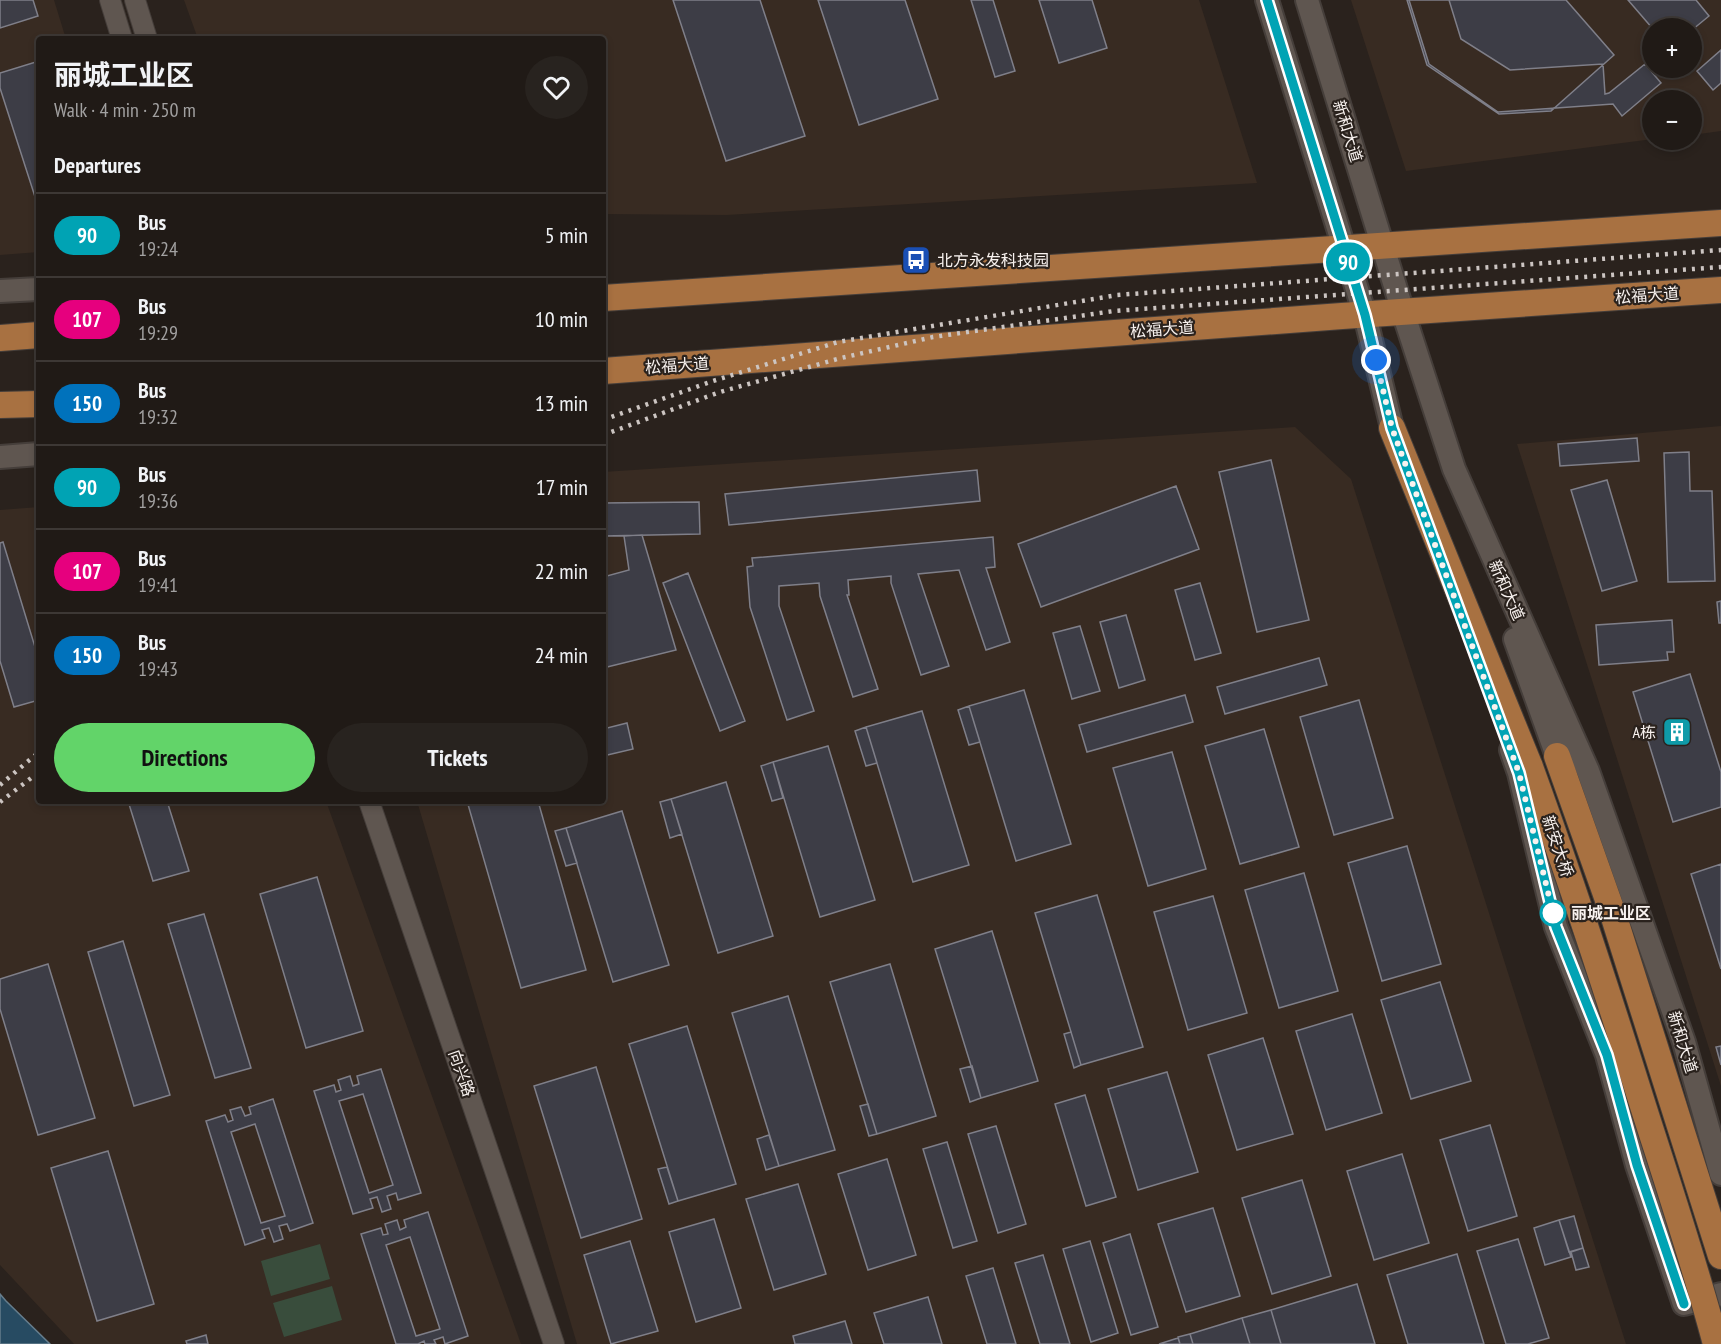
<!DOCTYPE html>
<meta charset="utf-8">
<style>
body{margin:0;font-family:"PT Sans Narrow","Noto Sans SC",sans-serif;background:#28231f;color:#f1f3f6;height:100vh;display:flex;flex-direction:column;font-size:22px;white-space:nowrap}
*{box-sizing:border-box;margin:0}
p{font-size:20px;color:#a2a1a1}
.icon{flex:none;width:33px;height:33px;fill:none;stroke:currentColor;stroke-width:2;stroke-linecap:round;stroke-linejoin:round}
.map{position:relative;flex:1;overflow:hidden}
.details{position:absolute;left:36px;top:36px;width:570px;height:768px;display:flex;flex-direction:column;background:#201a16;border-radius:6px;box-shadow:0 3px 9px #0003,0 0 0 2px #3d3835}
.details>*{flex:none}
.badge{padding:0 12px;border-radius:20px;font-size:21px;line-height:39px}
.buttons{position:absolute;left:1642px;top:18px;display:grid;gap:12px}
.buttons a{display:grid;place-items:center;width:60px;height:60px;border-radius:50%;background:#201a16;box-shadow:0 3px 9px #0003,0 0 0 2px #3d3835;font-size:30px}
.you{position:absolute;width:30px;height:30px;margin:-15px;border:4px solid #fff;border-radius:50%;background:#1a73e8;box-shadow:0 0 0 9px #1a73e833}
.map>.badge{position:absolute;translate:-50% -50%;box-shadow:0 0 0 3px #fff}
h2{padding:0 18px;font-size:22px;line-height:54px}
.round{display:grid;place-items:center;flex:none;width:63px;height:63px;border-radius:32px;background:#28231f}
.overview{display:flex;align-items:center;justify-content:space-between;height:102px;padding:0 18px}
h1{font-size:28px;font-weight:700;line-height:45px}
.button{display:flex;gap:12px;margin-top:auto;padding:12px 18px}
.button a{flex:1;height:69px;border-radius:36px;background:#62d469;color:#111;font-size:24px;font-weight:700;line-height:69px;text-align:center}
.button a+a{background:#28231f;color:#f1f3f6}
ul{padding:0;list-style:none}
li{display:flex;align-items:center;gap:18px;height:84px;padding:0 18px;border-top:2px solid #3d3835}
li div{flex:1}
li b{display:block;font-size:22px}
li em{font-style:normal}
li .badge{min-width:66px;font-weight:700;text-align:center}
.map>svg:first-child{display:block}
.built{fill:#382b22;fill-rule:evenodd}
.green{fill:#394d3c}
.water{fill:#274b62;stroke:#667d8c;stroke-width:1.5}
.building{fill:#3d3d46;stroke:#7f7f89;stroke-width:1.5;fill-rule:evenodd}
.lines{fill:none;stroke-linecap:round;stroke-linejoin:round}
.tertiary-casing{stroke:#453e3a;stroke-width:22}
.secondary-casing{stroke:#453e3a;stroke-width:26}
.primary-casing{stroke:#453e3a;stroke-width:28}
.tertiary{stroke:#5f5650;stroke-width:20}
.secondary{stroke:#5f5650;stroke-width:22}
.primary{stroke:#a87141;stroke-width:26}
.rail{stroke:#ccc5c2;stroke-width:4.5;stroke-dasharray:3 6;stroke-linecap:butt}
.primary-bridge-casing{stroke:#453e3a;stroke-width:28;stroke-linecap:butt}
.primary-bridge{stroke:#a87141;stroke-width:26}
.line-casing{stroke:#fff;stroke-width:14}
.line{stroke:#00a3b4;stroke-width:9}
.walk{stroke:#f8f2ef;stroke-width:6;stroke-dasharray:0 10.8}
.stop-dot{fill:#fff;stroke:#00a3b4;stroke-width:3}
.labels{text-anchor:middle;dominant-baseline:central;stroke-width:4.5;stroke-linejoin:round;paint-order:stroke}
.street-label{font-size:16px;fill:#f8f2ef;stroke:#2a221d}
.poi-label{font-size:16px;fill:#f8f2ef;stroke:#2a221d;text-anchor:start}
.stop-label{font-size:16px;font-weight:bold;fill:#f8f2ef;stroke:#2a221d;text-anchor:start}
</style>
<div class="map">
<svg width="1721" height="1344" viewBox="0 0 1721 1344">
<rect width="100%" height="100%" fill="#2a221d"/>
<path class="built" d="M0,0H54L66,39H39V252L0,255Z
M184,0H1199L1257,183L726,215L603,214V39H198Z
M1351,0H1721V131L1692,135V100H1653V139L1406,171ZM1653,28H1692V68H1653Z
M1721,426V1086L1517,444Z
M1295,427L1351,479L1626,1344H577L417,801H603V472Z
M39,507V801H326L521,1344H74L0,1265V510Z"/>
<path class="green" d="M320,1244L330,1279L271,1296L261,1261Z
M332,1286L342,1320L284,1337L273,1303Z"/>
<path class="water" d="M0,1294L6,1301L50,1344H0Z"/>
<path class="building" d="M0,0H33L38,16L0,28Z
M673,0H760L805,136L726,161Z
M818,0H905L938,99L859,125Z
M971,0H993L1015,71L995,77Z
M1039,0H1092L1107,48L1059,63Z
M1407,0H1566L1614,55L1551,111L1499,114L1427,65Z
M1409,0H1449L1461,39L1510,70L1603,64L1605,94L1609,93L1645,64L1661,83L1622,116L1613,104L1498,112L1429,64Z
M1628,0H1696L1709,16L1692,30V28L1653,29Z
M1721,50V83L1713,90L1697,71Z
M39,61V202L37,203L0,88V73Z
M1637,438L1639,461L1560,466L1558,444Z
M1689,452L1690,491H1712L1715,581L1668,582L1664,453Z
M1271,460L1309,620L1257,632L1219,472Z
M977,470L980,501L729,525L725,494Z
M1607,480L1637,581L1602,591L1571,490Z
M1176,486L1199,549L1041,607L1018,544Z
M699,502L700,534L603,536V503Z
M642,535L676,650L603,668V577L629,570L624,536Z
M993,537L995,567L986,568L1010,642L986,650L959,570L918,574L949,666L921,675L891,583V576L848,580L849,595H847L878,689L853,697L820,596L819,583L779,586V606L814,711L787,720L750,607L747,567L753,566L752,558Z
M3,542L39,660V700L14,707L0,661V543Z
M688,573L745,721L720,731L663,583Z
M1200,583L1221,653L1195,660L1175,590Z
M1721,601V623H1719L1717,602Z
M1126,615L1145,680L1119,688L1100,622Z
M1672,620L1674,652H1667L1668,660L1599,665L1596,625Z
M1080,626L1100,691L1072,699L1053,633Z
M1319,658L1327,685L1225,714L1217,687Z
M1690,674L1721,772V807L1673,822L1633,692Z
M1024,690L1071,844L1016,861L969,706Z
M1185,695L1193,722L1087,752L1079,725Z
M1359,700L1393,818L1334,835L1300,717Z
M969,706L980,742L969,745L958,710Z
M922,711L969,865L913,882L866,727Z
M627,723L633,749L603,756V729Z
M866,727L877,763L866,766L855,731Z
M1264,729L1299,847L1240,864L1205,746Z
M828,746L875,900L820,917L773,762Z
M1172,752L1206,869L1148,886L1113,768Z
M773,762L783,798L772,801L761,766Z
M726,782L773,936L718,953L671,799Z
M671,799L682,834L670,838L660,802Z
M128,801H167L189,871L153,881Z
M467,801H538L586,970L521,988Z
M622,811L669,965L613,982L566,828Z
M566,828L577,863L566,866L555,831Z
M1407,846L1441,964L1382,981L1348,863Z
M1721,864V969L1691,874Z
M1304,873L1338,991L1279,1008L1245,890Z
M317,877L363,1031L306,1048L260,894Z
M1097,895L1143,1047L1081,1065L1035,913Z
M1213,896L1247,1013L1188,1030L1154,912Z
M204,914L251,1068L215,1078L168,924Z
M992,931L1038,1081L981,1098L935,949Z
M123,941L170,1095L134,1106L88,952Z
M48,964L95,1118L38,1135L0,1009V979Z
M890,964L936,1116L877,1134L830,982Z
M1440,982L1471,1081L1411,1099L1381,1000Z
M788,996L835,1150L779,1166L732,1013Z
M1352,1014L1382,1113L1326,1130L1296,1031Z
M687,1026L736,1184L678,1201L629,1044Z
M1071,1032L1081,1065L1074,1068L1064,1034Z
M1263,1038L1293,1134L1237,1150L1208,1055Z
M1721,1046V1065L1716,1047Z
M972,1066L981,1098L970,1102L960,1069Z
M596,1067L642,1219L581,1238L534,1086Z
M381,1069L421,1193L398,1200L396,1193L387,1196L391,1209L382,1212L377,1197L370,1199L373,1208L353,1214L314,1091L334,1085L336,1092L341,1090L338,1080L350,1076L353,1086L359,1084L357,1076ZM363,1094L393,1185L369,1193L339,1101Z
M1167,1072L1198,1172L1138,1190L1108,1089Z
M1085,1095L1116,1197L1086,1206L1055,1104Z
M273,1099L313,1223L290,1231L287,1224L279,1226L283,1239L274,1242L269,1228L262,1230L265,1238L245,1245L206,1121L225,1115L228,1122L233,1120L230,1110L241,1107L245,1116L251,1114L249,1107ZM255,1124L285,1216L261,1223L231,1132Z
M868,1104L877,1134L869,1136L860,1106Z
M1490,1125L1517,1216L1468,1231L1440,1140Z
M996,1126L1026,1224L998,1233L968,1134Z
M769,1135L779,1166L766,1170L757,1139Z
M947,1142L977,1241L953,1248L923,1149Z
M108,1151L154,1304L97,1321L51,1168Z
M1402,1154L1429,1243L1374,1260L1347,1171Z
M887,1159L916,1255L868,1270L838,1174Z
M667,1167L678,1201L669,1204L658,1169Z
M1302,1180L1331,1276L1272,1294L1242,1198Z
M798,1184L826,1274L774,1290L746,1199Z
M1213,1208L1240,1296L1186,1312L1158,1224Z
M428,1212L468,1336L445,1344L443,1337L434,1340L436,1344H425L424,1341L418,1344H396L361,1234L381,1228L383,1235L388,1234L385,1224L397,1220L400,1230L406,1227L404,1220ZM410,1237L440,1329L416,1336L386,1245Z
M1574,1216L1583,1248L1569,1252L1559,1220Z
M714,1219L741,1308L696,1322L669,1232Z
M1559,1220L1571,1257L1545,1265L1534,1228Z
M1130,1234L1158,1327L1131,1335L1103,1243Z
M1518,1239L1549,1338L1528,1344H1506L1477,1251Z
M630,1241L658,1331L611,1344L584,1255Z
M1090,1241L1118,1333L1091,1342L1063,1249Z
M1583,1248L1589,1267L1576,1270L1571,1252Z
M1457,1254L1484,1344H1408L1387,1275Z
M1043,1255L1070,1344H1040L1015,1263Z
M993,1268L1016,1344H987L966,1276Z
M1357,1284L1375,1344H1281L1271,1310Z
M928,1297L942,1344H884L874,1313Z
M1271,1310L1281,1344H1250L1242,1318Z
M1242,1318L1250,1344H1193L1190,1334Z
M845,1321L852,1344H795L793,1336Z
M1190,1334L1193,1344H1180L1178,1337Z
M206,1335L208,1344H187L186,1341Z
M1178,1338L1180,1344H1159Z"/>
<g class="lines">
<g class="tertiary-casing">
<path id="tertiary" d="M110,0L122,39
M135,0L147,39
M369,801L554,1344"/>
</g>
<g class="secondary-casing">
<path id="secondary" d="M1267,0L1365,315L1392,428L1399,446
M1307,0L1403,312L1454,469L1588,771L1684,1042L1721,1174
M0,291L39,289
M0,457L39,454
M1515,639L1557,756
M1511,750L1519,773L1556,927L1607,1055L1637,1165L1684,1304L1721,1294"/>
</g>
<g class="primary-casing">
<path id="primary" d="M603,298L1721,223
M0,338L39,335
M603,371L1342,316L1721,290
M0,405L39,404
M1392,428L1530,767
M1557,756L1613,914L1721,1256"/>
</g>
<use href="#tertiary" class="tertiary"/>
<use href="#secondary" class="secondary"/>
<use href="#primary" class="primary"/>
<path class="rail" d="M603,420L713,381L838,342L1117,295L1721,250
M603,435L720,392L841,358L933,337L1114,311L1721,267
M0,785L39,752
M0,802L39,772"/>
<g class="primary-bridge-casing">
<path id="primary-bridge" d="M1530,767C1571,880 1608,994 1644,1109C1669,1187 1695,1265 1716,1344"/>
</g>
<use href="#primary-bridge" class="primary-bridge"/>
</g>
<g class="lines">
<g class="line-casing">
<path id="line" d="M1267,0L1365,315L1392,428L1519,773L1556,927L1607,1055L1637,1165L1684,1304"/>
</g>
<use href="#line" class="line"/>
<path class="walk" d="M1376,360L1392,428L1519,773L1553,913"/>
</g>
<defs>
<g id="bus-square" transform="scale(1.5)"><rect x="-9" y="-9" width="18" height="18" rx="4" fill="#1a4fb4" stroke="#2a221d"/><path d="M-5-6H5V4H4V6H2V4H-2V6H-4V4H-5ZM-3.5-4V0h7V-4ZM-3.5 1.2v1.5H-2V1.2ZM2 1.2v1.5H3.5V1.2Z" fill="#fff"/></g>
<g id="building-square" transform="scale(1.5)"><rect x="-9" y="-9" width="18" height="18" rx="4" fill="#0f9aa8" stroke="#2a221d"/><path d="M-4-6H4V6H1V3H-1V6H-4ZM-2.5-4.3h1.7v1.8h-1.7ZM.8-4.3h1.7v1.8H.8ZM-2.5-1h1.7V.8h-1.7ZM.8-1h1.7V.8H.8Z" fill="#fff"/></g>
</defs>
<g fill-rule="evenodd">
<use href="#bus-square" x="916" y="260"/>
<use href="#building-square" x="1677" y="732"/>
</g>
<circle class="stop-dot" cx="1553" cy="913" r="12"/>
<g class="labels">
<g class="street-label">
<text transform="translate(1348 131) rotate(73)">新和大道</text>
<text transform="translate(1647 295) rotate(-4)">松福大道</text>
<text transform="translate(1162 329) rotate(-4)">松福大道</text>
<text transform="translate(677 365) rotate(-4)">松福大道</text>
<text transform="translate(1507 590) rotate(66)">新和大道</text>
<text transform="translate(1558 846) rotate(71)">新安大桥</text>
<text transform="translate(1683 1042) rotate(73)">新和大道</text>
<text transform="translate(462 1073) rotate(71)">向兴路</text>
</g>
<g class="poi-label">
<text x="937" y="260">北方永发科技园</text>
<text x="1656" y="732" text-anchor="end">A栋</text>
</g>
<g class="stop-label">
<text x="1571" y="913">丽城工业区</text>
</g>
</g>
</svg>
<div class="buttons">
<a>+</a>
<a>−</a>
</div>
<div class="you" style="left:1376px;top:360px"></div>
<b class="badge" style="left:1348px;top:262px;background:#00a3b4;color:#fff">90</b>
<section class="details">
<div class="overview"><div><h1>丽城工业区</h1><p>Walk · 4 min · 250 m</p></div><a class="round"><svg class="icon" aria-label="heart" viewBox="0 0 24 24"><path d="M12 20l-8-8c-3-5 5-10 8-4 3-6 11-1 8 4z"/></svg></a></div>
<h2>Departures</h2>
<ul>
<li><span class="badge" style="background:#00a3b4;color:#fff">90</span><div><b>Bus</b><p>19:24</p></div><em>5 min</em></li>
<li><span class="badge" style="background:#e6007e;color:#fff">107</span><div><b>Bus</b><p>19:29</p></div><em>10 min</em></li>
<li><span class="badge" style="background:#0072bc;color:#fff">150</span><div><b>Bus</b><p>19:32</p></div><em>13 min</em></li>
<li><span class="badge" style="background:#00a3b4;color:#fff">90</span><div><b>Bus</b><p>19:36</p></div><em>17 min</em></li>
<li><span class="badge" style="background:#e6007e;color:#fff">107</span><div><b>Bus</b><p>19:41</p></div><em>22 min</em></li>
<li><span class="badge" style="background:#0072bc;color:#fff">150</span><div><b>Bus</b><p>19:43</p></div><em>24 min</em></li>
</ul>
<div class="button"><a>Directions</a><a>Tickets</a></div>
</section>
</div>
